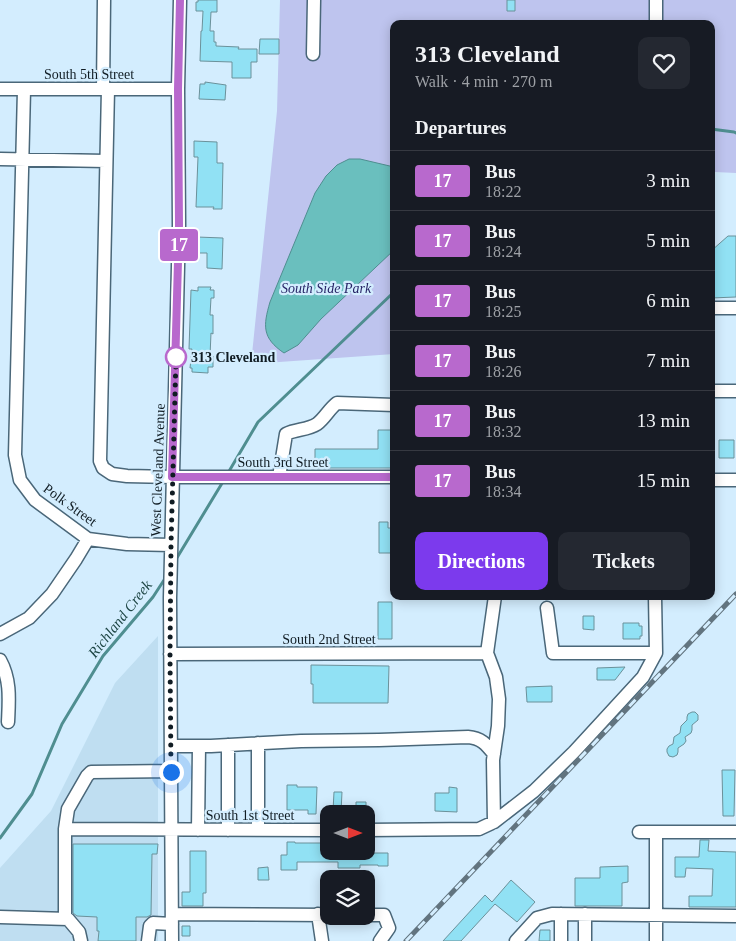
<!DOCTYPE html>
<meta charset="utf-8">
<style>
body{margin:0;font-family:"Times New Roman",serif;background:#242831;color:#f1f3f6;height:100vh;display:flex;flex-direction:column;font-size:19px;white-space:nowrap}
*{box-sizing:border-box;margin:0}
p{font-size:16px;color:#9ea1a6}
.icon{flex:none;width:28px;height:28px;fill:none;stroke:currentColor;stroke-width:2;stroke-linecap:round;stroke-linejoin:round}
.map{position:relative;flex:1;overflow:hidden}
.side{position:absolute;left:390px;top:20px;width:325px;height:580px;display:flex;flex-direction:column;background:#171b24;border-radius:10px;box-shadow:0 2px 12px #0003}
.side>*{flex:none}
.badge{padding:0 10px;border-radius:4px;font-size:18px;line-height:32px}
.needle{width:32px;rotate:90deg}
.controls{position:absolute;left:320px;top:805px;display:grid;gap:10px}
.controls a{display:grid;place-items:center;width:55px;height:55px;border-radius:10px;background:#171b24;box-shadow:0 2px 12px #0003;font-size:25px}
.you{position:absolute;width:25px;height:25px;margin:-12px;border:4px solid #fff;border-radius:50%;background:#1a73e8;box-shadow:0 0 0 8px #1a73e833}
.map>.badge{position:absolute;translate:-50% -50%;box-shadow:0 0 0 2px #fff}
h2{padding:0 25px;font-size:19px;line-height:45px}
.round{display:grid;place-items:center;flex:none;width:52px;height:52px;border-radius:10px;background:#242831}
.head{display:flex;align-items:center;justify-content:space-between;height:85px;padding:0 25px}
h1{font-size:24px;font-weight:800;line-height:38px}
.button{display:flex;gap:10px;margin-top:auto;padding:10px 25px}
.button a{flex:1;height:58px;border-radius:10px;background:#7c3aed;color:#fff;font-size:20px;font-weight:800;line-height:58px;text-align:center}
.button a+a{background:#242831;color:#f1f3f6}
ul{padding:0;list-style:none}
li{display:flex;align-items:center;gap:15px;height:60px;padding:0 25px;border-top:1px solid #363941}
li div{flex:1}
li b{display:block;font-size:19px}
li em{font-style:normal}
li .badge{min-width:55px;font-weight:700;text-align:center}
.map>svg:first-child{display:block}
.built{fill:#bfdef1}
.green{fill:#bec4ee}
.water{fill:#6abfbe;stroke:#4f8e90}
.lines{fill:none;stroke-linecap:round;stroke-linejoin:round}
.stream{stroke:#4f8e90;stroke-width:3}
.building{fill:#91e1f4;stroke:#6b919a}
.minor-casing{stroke:#4a6779;stroke-width:15}
.minor{stroke:#fff;stroke-width:12}
.rail-casing{stroke:#62747f;stroke-width:5}
.rail{stroke:#d3edfe;stroke-width:3;stroke-dasharray:9;stroke-linecap:butt}
.line-casing{stroke:#fff;stroke-width:11}
.line{stroke:#b869cd;stroke-width:8}
.walk{stroke:#101c23;stroke-width:5;stroke-dasharray:0 9}
.stop-dot{fill:#fff;stroke:#b869cd;stroke-width:2.5}
.labels{text-anchor:middle;dominant-baseline:central;stroke-width:4.5;stroke-linejoin:round;paint-order:stroke}
.street-label{font-size:14px;fill:#101c23;stroke:#d3edfe}
.park-label{font-size:14px;font-style:italic;fill:#272567;stroke:#d3edfe}
.stop-label{font-size:14px;font-weight:bold;fill:#101c23;stroke:#d3edfe;text-anchor:start}
.water-label{font-size:15px;font-style:italic;fill:#1f4746;stroke:#d3edfe}
</style>
<div class="map">
<svg width="736" height="941" viewBox="0 0 736 941">
<rect width="100%" height="100%" fill="#d3edfe"/>
<path class="built" d="M158,636V941H0V868L51,811L115,683Z"/>
<path class="green" d="M280,0H736V173L715,172L713,202L711,205V24H394V354L251,364L277,111Z"/>
<path class="water" d="M349,159H360L394,167V250L321,319L298,345L284,353C262,338 263,326 270,302L315,193L326,176L337,165Z"/>
<g class="lines">
<path class="stream" d="M711,129L734,132L736,133
M228,473L258,422L394,292
M175,561L224,480
M0,838L32,794L62,724L103,656L153,597L166,577"/>
</g>
<path class="building" d="M198,0H217V12H211L210,31H214V42H216V46L239,47L238,49H257V62H251V78H232V62L200,61L201,31H202L203,11H196V2H198Z
M507,0H515V11H507Z
M260,39H279V54H259Z
M205,82L226,85L225,100L199,99L200,84H205Z
M194,141L217,142V163H223L222,209H213L214,207H196L198,157H194Z
M728,236H736V297L711,298V251Z
M197,237L223,238L222,269L207,268V253H196Z
M198,287H211L210,290H214V298H211L210,315H213V334L211,333L210,356H213V367H208V373L192,372V368H190L192,349H189L191,290L198,291Z
M378,430H394V468H315V449H378Z
M719,440H734V458H719Z
M379,522H388V528H394V553H379Z
M378,602H392V639H378Z
M583,616H594V630L583,629Z
M623,623H639V626H642V636H640V639H623Z
M311,665L389,666L388,703H313V684H311Z
M625,667L615,680H597V668Z
M552,686V702H527L526,687Z
M692,712H695L698,715V720L692,725V730L691,733L685,737L686,741L684,744L678,748V752L677,755L673,757L669,756L667,752V749L669,746L673,744L674,737L680,733L681,726L687,720V717L688,714Z
M722,770H735L734,816H723Z
M287,785H297V787H317L316,814H308V810H287Z
M449,787L457,788V812L435,811V793H449Z
M334,792H342L341,812L333,811Z
M356,802H366V812H356Z
M700,840H709L708,851L736,852V907H689V896H712L713,869L686,868L685,877H675V857H699Z
M287,842H295V843H329V851H372V853H388V866H378V865H360V868H338V862H297V870H281V855H287Z
M73,844H158L157,854H152L151,915L147,917H136V941H98L99,931H97V917L77,916L73,913Z
M190,851H206V893H203V906H182V892H190Z
M628,866V882L622,883V906H575V878H600V867Z
M268,867L269,880H258V868Z
M511,880L535,902L517,922L495,904L461,941H443L485,895L492,902Z
M182,926H190V936H182Z
M540,930H550V941H539Z"/>
<g class="lines">
<g class="minor-casing">
<path id="minor" d="M656,24V0
M313,54L314,0
M0,89H178
M103,89L104,0
M108,89L100,461L103,468L112,474L127,476L172,477H394
M24,90L15,455L20,480L35,500L88,539L127,544L171,545
M0,159L106,161
M711,308H736
M711,391H736
M279,477L286,434C296,429 308,430 317,424C325,418 329,409 337,403L394,405
M711,480H736
M547,608L553,653H656
M0,634L29,618L52,594L76,559L88,539
M170,654L487,653
M0,660C11,680 9,700 8,722
M258,743V830
M228,745V830
M171,746H211L301,741L379,740L468,737C481,738 486,744 494,754
M494,822L493,760L498,726L499,699L496,677L487,653L495,596
M65,829L68,809L87,776L91,772L171,771
M198,830L199,746
M366,830L479,829L494,822L534,791L574,752L643,677L656,653L655,596
M639,832H736
M656,832V941
M172,914L329,915
M318,914L322,941
M561,914V941
M366,915H384L389,928L380,941
M0,917L68,919L79,932L81,941
M65,919V829L329,830
M148,941L150,926L153,923L172,924
M172,941L170,598L179,225L178,89L180,0
M516,941L537,918L552,914L736,916
M585,941V914"/>
</g>
<use href="#minor" class="minor"/>
<g class="rail-casing">
<path id="rail" d="M406,941L736,594"/>
</g>
<use href="#rail" class="rail"/>
</g>
<g class="lines">
<g class="line-casing">
<path id="line" d="M180,0L178,89L179,225L172,477H394"/>
</g>
<use href="#line" class="line"/>
<path class="walk" d="M171,772L170,654L171,545L176,357"/>
</g>
<circle class="stop-dot" cx="176" cy="357" r="10"/>
<g class="labels">
<g class="street-label">
<text x="89" y="74">South 5th Street</text>
<text x="283" y="462">South 3rd Street</text>
<text transform="translate(158 470) rotate(-88)">West Cleveland Avenue</text>
<text transform="translate(70 505) rotate(36)">Polk Street</text>
<text x="329" y="639">South 2nd Street</text>
<text x="250" y="815">South 1st Street</text>
</g>
<g class="park-label">
<text x="326" y="288">South Side Park</text>
</g>
<g class="stop-label">
<text x="191" y="357">313 Cleveland</text>
</g>
<g class="water-label">
<text transform="translate(120 619) rotate(-52)">Richland Creek</text>
</g>
</g>
</svg>
<div class="controls">
<a><svg class="needle" viewBox="-14 -14 28 28"><path d="M0-13l5 13h-10z" fill="#e53935"/><path d="M0 13l5-13h-10z" fill="#9ea1a6"/></svg></a>
<a><svg class="icon" aria-label="layers" viewBox="0 0 24 24"><path d="M12 4l9 5-9 5-9-5zM3 14l9 5 9-5"/></svg></a>
</div>
<div class="you" style="left:171px;top:772px"></div>
<b class="badge" style="left:179px;top:245px;background:#b869cd;color:#fff">17</b>
<section class="side">
<div class="head"><div><h1>313 Cleveland</h1><p>Walk · 4 min · 270 m</p></div><a class="round"><svg class="icon" aria-label="heart" viewBox="0 0 24 24"><path d="M12 20l-8-8c-3-5 5-10 8-4 3-6 11-1 8 4z"/></svg></a></div>
<h2>Departures</h2>
<ul>
<li><span class="badge" style="background:#b869cd;color:#fff">17</span><div><b>Bus</b><p>18:22</p></div><em>3 min</em></li>
<li><span class="badge" style="background:#b869cd;color:#fff">17</span><div><b>Bus</b><p>18:24</p></div><em>5 min</em></li>
<li><span class="badge" style="background:#b869cd;color:#fff">17</span><div><b>Bus</b><p>18:25</p></div><em>6 min</em></li>
<li><span class="badge" style="background:#b869cd;color:#fff">17</span><div><b>Bus</b><p>18:26</p></div><em>7 min</em></li>
<li><span class="badge" style="background:#b869cd;color:#fff">17</span><div><b>Bus</b><p>18:32</p></div><em>13 min</em></li>
<li><span class="badge" style="background:#b869cd;color:#fff">17</span><div><b>Bus</b><p>18:34</p></div><em>15 min</em></li>
</ul>
<div class="button"><a>Directions</a><a>Tickets</a></div>
</section>
</div>
